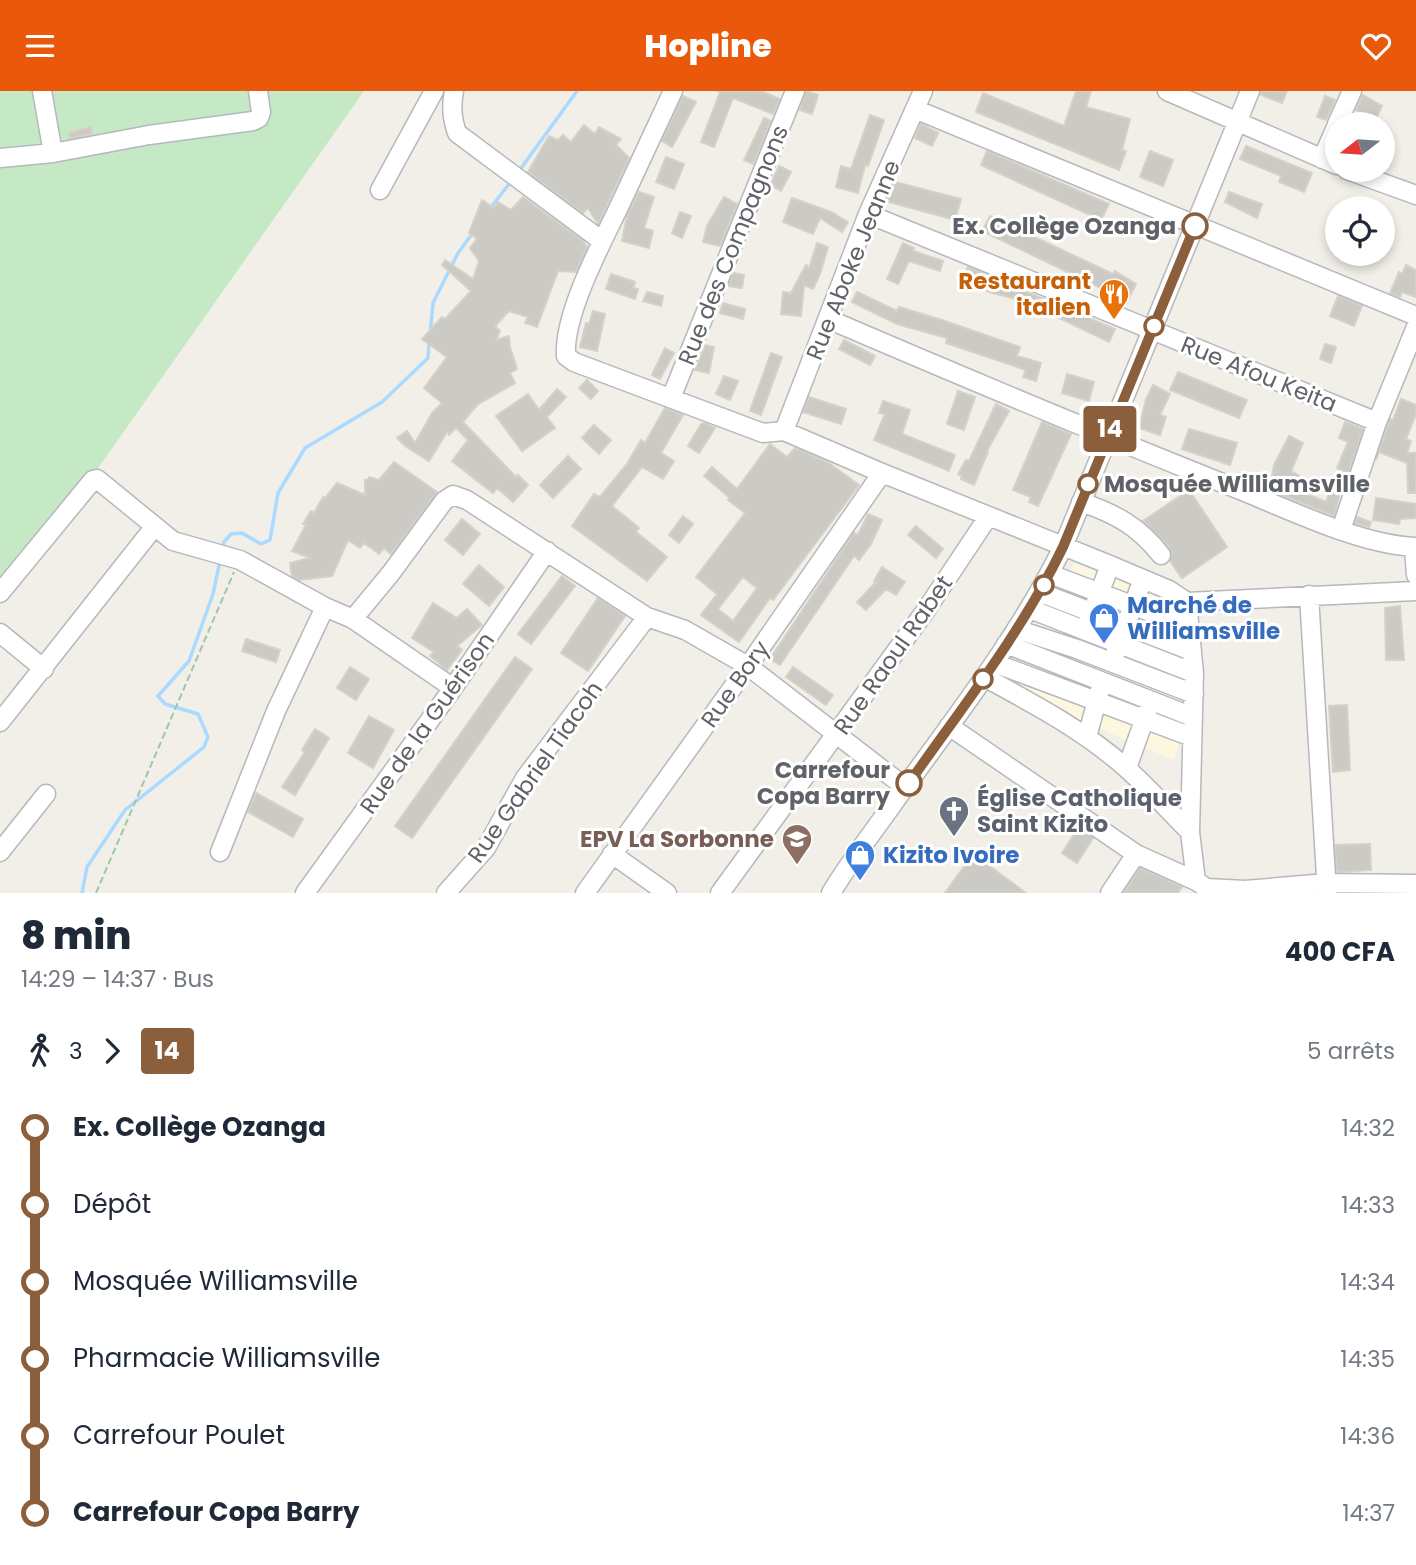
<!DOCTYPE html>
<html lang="fr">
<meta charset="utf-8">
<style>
body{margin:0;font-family:Poppins,sans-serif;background:#f6f6f7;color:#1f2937;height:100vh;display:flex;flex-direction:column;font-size:26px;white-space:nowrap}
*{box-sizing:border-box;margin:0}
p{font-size:23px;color:#747a83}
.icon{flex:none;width:38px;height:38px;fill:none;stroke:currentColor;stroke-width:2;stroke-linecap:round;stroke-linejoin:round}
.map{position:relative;height:802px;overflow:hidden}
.panel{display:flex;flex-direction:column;background:#fff;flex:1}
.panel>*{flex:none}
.badge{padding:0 14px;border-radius:5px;font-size:24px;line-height:46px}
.needle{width:46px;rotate:253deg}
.tools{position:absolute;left:1325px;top:21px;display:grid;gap:14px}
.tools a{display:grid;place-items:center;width:70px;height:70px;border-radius:50%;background:#fff;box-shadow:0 4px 10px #0003;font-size:35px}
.map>.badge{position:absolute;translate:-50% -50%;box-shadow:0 0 0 4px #fff}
.legs{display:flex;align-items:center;gap:10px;height:77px;padding:0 21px;font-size:23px}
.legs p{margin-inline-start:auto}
.overview{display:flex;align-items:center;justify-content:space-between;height:119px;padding:0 21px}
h1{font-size:38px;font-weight:800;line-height:52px}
ul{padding:0 21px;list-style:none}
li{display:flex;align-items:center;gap:24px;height:77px;font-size:26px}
li i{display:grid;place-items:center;width:10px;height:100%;margin:0 9px;background:currentColor}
li i::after{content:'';width:18px;height:18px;margin:-9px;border:5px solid;border-radius:50%;background:#fff}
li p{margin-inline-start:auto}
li:first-child i{background:linear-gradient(#0000 50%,currentColor 0)}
li:last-child i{background:linear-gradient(currentColor 50%,#0000 0)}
header{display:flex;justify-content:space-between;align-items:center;height:91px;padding:0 21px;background:#ea580c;color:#fff;font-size:32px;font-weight:800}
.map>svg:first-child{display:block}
.commercial{fill:#fef7e0}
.green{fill:#c5e8c5}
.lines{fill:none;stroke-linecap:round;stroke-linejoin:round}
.stream{stroke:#aadaff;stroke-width:3.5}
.building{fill:#cccac5;stroke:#d6d1c6;stroke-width:2;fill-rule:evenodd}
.minor-casing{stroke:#b5b8bc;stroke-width:21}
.path{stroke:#9cc7a9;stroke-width:2;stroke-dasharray:7 3.5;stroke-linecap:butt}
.minor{stroke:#fff;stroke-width:18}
.line-1-casing{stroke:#fff;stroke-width:16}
.line-1{stroke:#8b5e3c;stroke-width:10}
.stop-1-dot{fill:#fff;stroke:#8b5e3c;stroke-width:3.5}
.labels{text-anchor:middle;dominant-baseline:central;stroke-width:6;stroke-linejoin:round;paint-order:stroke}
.stop-label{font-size:23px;font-weight:bold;fill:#5f6368;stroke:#fff;text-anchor:end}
.street-label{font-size:23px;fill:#5f6368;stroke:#fff}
.food-label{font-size:23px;font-weight:bold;fill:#c56008;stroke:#fff;text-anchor:end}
.shop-label{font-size:23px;font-weight:bold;fill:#366cbe;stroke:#fff;text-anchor:start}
.worship-label{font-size:23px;font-weight:bold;fill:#5b616d;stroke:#fff;text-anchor:start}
.education-label{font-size:23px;font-weight:bold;fill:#785e54;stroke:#fff;text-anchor:end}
</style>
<header><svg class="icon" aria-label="menu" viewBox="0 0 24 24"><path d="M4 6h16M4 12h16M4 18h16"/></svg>Hopline<svg class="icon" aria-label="heart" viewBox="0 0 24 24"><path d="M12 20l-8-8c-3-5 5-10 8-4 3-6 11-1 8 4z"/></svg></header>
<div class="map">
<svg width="1416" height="802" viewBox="0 0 1416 802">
<rect width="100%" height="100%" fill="#f1efe8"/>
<path class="commercial" d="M1074,472L1178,511L1184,635L1174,669L1003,597Z"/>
<path class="green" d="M0,0H364L89,390L0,497Z"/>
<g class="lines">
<path class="stream" d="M519,80L577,0
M489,119L512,89
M430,243L433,212L458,162L472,143
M222,459L224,451L231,443L242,442L261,453L270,449L278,402L305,357L382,311L428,267L429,251
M82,802L87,776L125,719L204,656L208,646L198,623L165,613L158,605L189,570L213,503L220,470"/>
</g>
<path class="building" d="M718,0H761L780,8L773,23L733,7L714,56L701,51L720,1Z
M806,0L818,4L812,23L800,19Z
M1076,0H1091L1086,16L1130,28L1122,59L1126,60L1119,79L976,21L983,2L1064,35Z
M1261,0H1287L1282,12L1261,4Z
M1363,4L1382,15L1376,28L1356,19Z
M683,5L696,11L672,56L662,50Z
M1325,5L1335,9L1326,29L1317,26Z
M870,24L884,29L868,75L865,74L858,102L836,96L841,75L851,78Z
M764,27L771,30L753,73L744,69Z
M921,33L938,42L932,55L915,47Z
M584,34L595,43L599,36L621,48L616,54L629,67L598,133L588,117L583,122L528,81L549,45L558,49L563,44L571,51Z
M91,36L92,43L70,47L69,42Z
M1246,55L1312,82L1304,101L1279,91L1281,85L1240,68Z
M987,60L1109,113L1101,129L981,74Z
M1150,60L1173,69L1163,95L1140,86Z
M666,66L684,73L674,98L656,91Z
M779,75L791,81L781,100L770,94Z
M895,91L961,108L955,129L886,110Z
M639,101L654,106L644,137L653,140L649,157L622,150L627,125Z
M1229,101L1262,113L1257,127L1225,111Z
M523,106L583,150L587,156L576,181L558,180L537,236L525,232L528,226L509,220L495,235L500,240L496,249L509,245L510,256L517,278L510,282L515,292L477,314L463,331L516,386L518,384L528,394L513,411L497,397L493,402L452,370L468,349L456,337L449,344L447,341L429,370L405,355L397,347L407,340L415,352L432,322L442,312L424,297L447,266L422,248L442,226L445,228L471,200L442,174L445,169L473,188L479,170L470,157L477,148L469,142L482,109L494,117L498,111L511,119Z
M724,106L737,113L721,153L719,155L703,151L707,135Z
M792,107L831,121L848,131L842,141L820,127L813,143L783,131Z
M680,121L691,125L682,147L672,142Z
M990,125L1113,183L1115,180L1136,193L1126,212L1097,195L982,140Z
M817,152L828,156L820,183L813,198L804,194L801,225L781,223L783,201L791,202L806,174L809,177Z
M903,152L914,157L913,160L943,170L940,180L909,170L898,193L887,188Z
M1406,174L1416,179V206L1402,201L1400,206L1390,202L1399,181L1402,183Z
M968,176L1115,238L1109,251L1024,210L989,201L962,189Z
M734,182L744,184L742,197L728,195Z
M611,183L635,191L633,197L638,198L635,208L606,198Z
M647,201L663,205L661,215L643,210Z
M857,201L897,220L899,216L942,229L1020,256L1017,265L1041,272L1036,290L1023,286L1026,279L946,252L947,247L897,233L852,211Z
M1338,205L1362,215L1354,235L1330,225Z
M723,212L745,218L743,228L720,222Z
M593,220L605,223L597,260L580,256L586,232L589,233Z
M844,249L875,265L870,274L839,258Z
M1325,253L1336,256L1331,272L1320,268Z
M705,254L714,256L709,282L695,279Z
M665,257L674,262L660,288L652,284Z
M771,262L782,266L761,324L750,320Z
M1178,281L1247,309L1239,327L1170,299Z
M1067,283L1094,291L1089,310L1062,302Z
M724,285L738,290L730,309L716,303Z
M587,289L598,300L591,308L579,297Z
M1153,294L1170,303L1160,324L1166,326L1160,344L1139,337L1146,308Z
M557,298L566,306L547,326L555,337L522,360L496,325L528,303L539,319Z
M958,300L975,306L964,339L947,333Z
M809,306L846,318L841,333L803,321Z
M1401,308L1416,314V323L1406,348L1411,350L1407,362H1416V402H1408L1407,372L1379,361L1376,369L1390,328L1393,329Z
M883,310L910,319L902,343L955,364L949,380L874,349L885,323L879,322Z
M996,313L1009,320L987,360L988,361L974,394L961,388L962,385L958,383L966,369L969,370Z
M665,317L683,324L661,362L674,370L663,388L642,376L612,415L639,437L636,441L667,466L647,490L572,435L594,403L600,406L627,373L641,349L645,352Z
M1042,331L1071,343L1038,415L1029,411L1031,406L1013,399Z
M1345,331L1363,338L1348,382L1337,377L1348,351L1339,347Z
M704,332L715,337L699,362L688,355L701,333Z
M594,334L611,349L599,363L582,347Z
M1189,338L1237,352L1230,374L1182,358Z
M1289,345L1303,352L1291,380L1310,391L1307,403L1326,411L1330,400L1339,405L1334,425L1270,399L1274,374Z
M770,353L787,366L795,357L829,372L859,394L773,509L770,507L739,551L701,524L717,503L696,486L745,422L728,409L730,407L704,385L712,376L737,398ZM743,486L757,497L733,530L718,518Z
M568,365L581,378L553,407L540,394Z
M394,371L437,401L391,463L384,457L379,463L364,452L360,457L348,449L332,485L299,489L292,485L290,472L310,467L292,460L306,434L303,433L311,420L314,422L323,406L325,407L337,392L365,404V389H368L369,386L379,389Z
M1189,399L1227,456L1182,487L1170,470L1172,463L1170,457L1143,430Z
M1376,407L1416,413V427L1400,428L1399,433L1373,429Z
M868,423L882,429L871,453L859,469L854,465L780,574L770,568L854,442L858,444Z
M683,425L693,433L679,452L669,444Z
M1357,426L1371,431L1369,436L1355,432Z
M462,428L480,443L463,464L445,449Z
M916,435L943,458L936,467L908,444Z
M479,474L504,496L489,515L463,493Z
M882,476L905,491L896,504L886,498L866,519L857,511L876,491L874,490Z
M562,485L575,495L531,553L518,543Z
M598,507L625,525L588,580L561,562Z
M433,512L457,527L467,518L482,534L457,555L462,559L447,579L430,565L434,561L412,547Z
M1400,515L1404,569H1386L1385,517Z
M246,548L280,559L276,571L242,560Z
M515,566L532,578L412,747L395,735Z
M350,576L369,588L356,609L337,597Z
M793,576L833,604L826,614L786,586Z
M1347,614L1350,679L1333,681L1329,615Z
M369,625L394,639L373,677L348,662Z
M315,638L329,647L295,704L282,696L305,661L302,659Z
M256,702L303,728L293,746L248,721Z
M1078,737L1093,747L1077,772L1062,762Z
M1370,753L1371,779L1337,781L1335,754Z
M973,763L1026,802H945Z
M1140,777L1182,796L1178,802H1124Z"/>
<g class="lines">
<g class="minor-casing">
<path id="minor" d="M42,0L53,62
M454,0C451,16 452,27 457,42L602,150
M673,0C655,39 636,79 618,118C600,155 563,225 566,265L574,271L763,342L784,340L882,382L1110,474L1169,499L1187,511L1416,500
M1167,0L1337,74
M917,19L1416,225
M1337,33L1352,0
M0,67L53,62L149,44L253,30L259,27L261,21L258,0
M1322,68L1337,34
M1347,79L1416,104
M380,99L434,0
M868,123L1377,331
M828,228C963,286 1099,343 1235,397C1288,418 1360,454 1416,456
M671,307L795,0
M784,340L868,123L923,0
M1081,411C1116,423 1138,435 1161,464
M1341,439L1377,331L1416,236
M1414,456L1416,484
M1050,483L1190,536
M1039,501L1192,560
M0,502L93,389L97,388L173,450L240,469L325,516L353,528L453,597
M1309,504L1327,802
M1187,511L1194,582L1190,741L1196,790
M1030,518L1194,582
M353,528L391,482L444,410L453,404L467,409L647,526L685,539L748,575L905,696
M1088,532L1110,474
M1016,538L1077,558L1194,603
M0,542L44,578
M1006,553L1193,626
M1115,563L1143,488
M994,572L1192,646
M984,586C1034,613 1083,639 1125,676C1148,696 1169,720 1190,741
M0,631L155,435
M949,635L1136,763L1196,790L1207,797L1245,799L1326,792L1416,793
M1087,646L1099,602
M1127,677L1147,621
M0,761L46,703
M220,761L276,620L325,516
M612,763L667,802
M305,802L453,597L547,460
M446,802L486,757L525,687L647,526
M585,802L748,575L882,382
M720,802L926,519L988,426
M831,802C850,770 874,740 895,710C954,628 1018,547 1063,456L1250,0
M1110,802L1136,763"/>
</g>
<path class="path" d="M96,802L234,481"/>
<use href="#minor" class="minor"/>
</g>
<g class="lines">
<g class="line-1-casing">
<path id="line-1" d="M909,692C963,615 1022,541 1063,456L1195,135"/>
</g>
<use href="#line-1" class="line-1"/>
</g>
<defs>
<g id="restaurant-pin" transform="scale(1.575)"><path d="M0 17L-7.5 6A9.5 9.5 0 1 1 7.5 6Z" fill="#e8710a" stroke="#fff"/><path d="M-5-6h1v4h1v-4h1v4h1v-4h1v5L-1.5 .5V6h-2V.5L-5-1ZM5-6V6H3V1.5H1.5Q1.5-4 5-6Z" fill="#fff"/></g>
<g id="shop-pin" transform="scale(1.575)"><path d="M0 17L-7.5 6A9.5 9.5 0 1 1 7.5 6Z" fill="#3f7fe0" stroke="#fff"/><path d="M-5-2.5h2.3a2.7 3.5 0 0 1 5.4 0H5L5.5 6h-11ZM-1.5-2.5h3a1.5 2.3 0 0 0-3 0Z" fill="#fff"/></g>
<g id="church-pin" transform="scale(1.575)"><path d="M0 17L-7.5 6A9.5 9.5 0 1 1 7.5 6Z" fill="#6b7280" stroke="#fff"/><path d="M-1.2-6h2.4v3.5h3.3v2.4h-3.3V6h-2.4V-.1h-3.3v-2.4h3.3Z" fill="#fff"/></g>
<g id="school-pin" transform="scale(1.575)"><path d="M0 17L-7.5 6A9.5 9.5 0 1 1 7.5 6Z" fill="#8d6e63" stroke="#fff"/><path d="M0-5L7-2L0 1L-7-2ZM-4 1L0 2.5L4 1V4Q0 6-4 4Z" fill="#fff"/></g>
</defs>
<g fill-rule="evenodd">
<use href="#restaurant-pin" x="1114" y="203"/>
<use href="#shop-pin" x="1104" y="527"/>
<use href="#church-pin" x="954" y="720"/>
<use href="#school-pin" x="797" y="748"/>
<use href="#shop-pin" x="860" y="764"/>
</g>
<g class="stop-1-dot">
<circle cx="1195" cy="135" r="12"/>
<circle cx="1154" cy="235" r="9"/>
<circle cx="1088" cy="393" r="9"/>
<circle cx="1044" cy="494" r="9"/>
<circle cx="983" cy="588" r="9"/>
<circle cx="909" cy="692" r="12"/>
</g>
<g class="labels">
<g class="stop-label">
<text x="1176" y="135">Ex. Collège Ozanga</text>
<text x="1104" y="393" text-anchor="start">Mosquée Williamsville</text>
<text x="890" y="679">Carrefour<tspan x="890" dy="26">Copa Barry</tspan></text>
</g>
<g class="street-label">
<text transform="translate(733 154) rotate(-68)">Rue des Compagnons</text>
<text transform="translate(853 169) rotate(-68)">Rue Aboke Jeanne</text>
<text transform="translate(1259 283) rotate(22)">Rue Afou Keita</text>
<text transform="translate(893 564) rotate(-55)">Rue Raoul Rabet</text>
<text transform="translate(735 593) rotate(-55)">Rue Bory</text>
<text transform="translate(427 632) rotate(-55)">Rue de la Guérison</text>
<text transform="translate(535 681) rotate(-55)">Rue Gabriel Tiacoh</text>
</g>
<g class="food-label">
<text x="1091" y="190">Restaurant<tspan x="1091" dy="26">italien</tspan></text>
</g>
<g class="shop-label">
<text x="1127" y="514">Marché de<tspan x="1127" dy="26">Williamsville</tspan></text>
<text x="883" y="764">Kizito Ivoire</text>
</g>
<g class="worship-label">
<text x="977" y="707">Église Catholique<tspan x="977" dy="26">Saint Kizito</tspan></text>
</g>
<g class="education-label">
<text x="774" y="748">EPV La Sorbonne</text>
</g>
</g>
</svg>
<div class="tools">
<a><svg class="needle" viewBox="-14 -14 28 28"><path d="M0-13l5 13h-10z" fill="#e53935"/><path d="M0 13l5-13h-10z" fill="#747a83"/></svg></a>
<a><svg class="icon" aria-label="locate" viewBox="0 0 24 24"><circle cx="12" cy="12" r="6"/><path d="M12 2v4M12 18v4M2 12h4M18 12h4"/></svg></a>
</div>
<b class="badge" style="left:1110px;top:338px;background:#8b5e3c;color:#fff">14</b>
</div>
<section class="panel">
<div class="overview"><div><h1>8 min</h1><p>14:29 – 14:37 · Bus</p></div><b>400 CFA</b></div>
<div class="legs"><svg class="icon" aria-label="walk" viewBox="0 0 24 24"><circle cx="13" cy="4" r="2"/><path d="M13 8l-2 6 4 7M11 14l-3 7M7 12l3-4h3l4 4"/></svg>3<svg class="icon" aria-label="forward" viewBox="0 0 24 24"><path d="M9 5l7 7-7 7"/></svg><b class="badge" style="background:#8b5e3c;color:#fff">14</b><p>5 arrêts</p></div>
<ul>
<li><i style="color:#8b5e3c"></i><b>Ex. Collège Ozanga</b><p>14:32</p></li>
<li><i style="color:#8b5e3c"></i><span>Dépôt</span><p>14:33</p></li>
<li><i style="color:#8b5e3c"></i><span>Mosquée Williamsville</span><p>14:34</p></li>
<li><i style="color:#8b5e3c"></i><span>Pharmacie Williamsville</span><p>14:35</p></li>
<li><i style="color:#8b5e3c"></i><span>Carrefour Poulet</span><p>14:36</p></li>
<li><i style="color:#8b5e3c"></i><b>Carrefour Copa Barry</b><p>14:37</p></li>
</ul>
</section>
